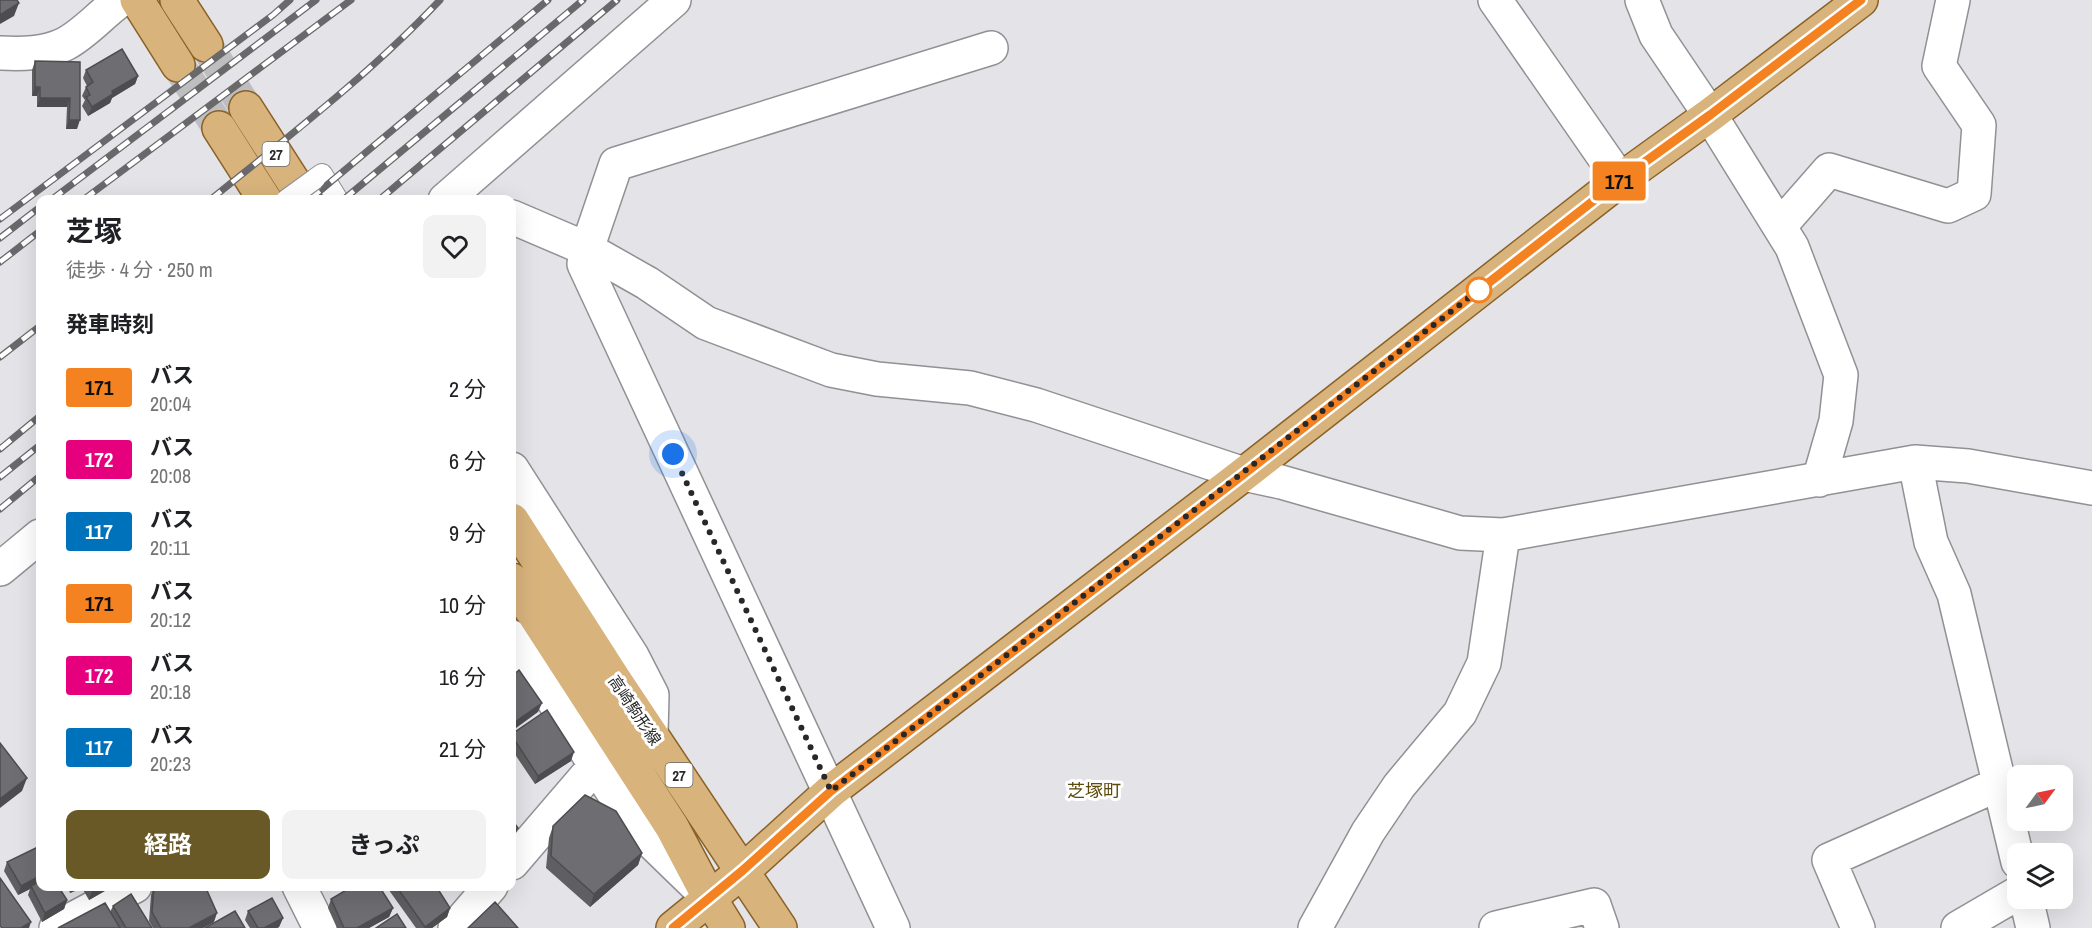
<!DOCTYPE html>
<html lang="ja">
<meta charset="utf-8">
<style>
body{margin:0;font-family:"Archivo Narrow","Noto Sans JP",sans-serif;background:#f2f2f2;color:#202124;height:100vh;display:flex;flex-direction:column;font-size:22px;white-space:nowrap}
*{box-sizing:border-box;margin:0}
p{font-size:20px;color:#757577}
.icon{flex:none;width:33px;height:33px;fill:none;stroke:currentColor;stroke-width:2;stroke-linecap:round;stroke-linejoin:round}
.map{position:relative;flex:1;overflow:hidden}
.drawer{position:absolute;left:36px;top:195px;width:480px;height:696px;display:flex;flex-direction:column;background:#fff;border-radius:12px;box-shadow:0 6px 24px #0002}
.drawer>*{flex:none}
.badge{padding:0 12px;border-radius:4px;font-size:21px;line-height:39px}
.needle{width:39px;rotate:57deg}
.controls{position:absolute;left:2007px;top:765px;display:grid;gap:12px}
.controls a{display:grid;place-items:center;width:66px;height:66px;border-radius:12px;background:#fff;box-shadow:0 6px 24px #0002;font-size:30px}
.you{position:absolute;width:30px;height:30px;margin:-15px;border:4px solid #fff;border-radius:50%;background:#1a73e8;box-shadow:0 0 0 9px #1a73e833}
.map>.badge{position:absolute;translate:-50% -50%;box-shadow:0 0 0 3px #fff}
h2{padding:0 30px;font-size:22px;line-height:54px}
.round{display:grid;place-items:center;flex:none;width:63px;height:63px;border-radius:12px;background:#f2f2f2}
.head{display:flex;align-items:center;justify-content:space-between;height:102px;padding:0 30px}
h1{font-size:28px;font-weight:700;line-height:45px}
.button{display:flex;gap:12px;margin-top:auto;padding:12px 30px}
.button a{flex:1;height:69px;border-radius:12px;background:#695926;color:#fff;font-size:24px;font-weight:700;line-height:69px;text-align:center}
.button a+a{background:#f2f2f2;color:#202124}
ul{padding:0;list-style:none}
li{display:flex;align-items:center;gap:18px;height:72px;padding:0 30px}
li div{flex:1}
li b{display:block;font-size:22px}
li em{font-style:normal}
li .badge{min-width:66px;font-weight:700;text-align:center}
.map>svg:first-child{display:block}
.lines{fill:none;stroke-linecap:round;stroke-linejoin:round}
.primary-tunnel{stroke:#bebec1;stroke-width:33;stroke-dasharray:33 16;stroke-linecap:butt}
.lane-casing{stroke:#919094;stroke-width:22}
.street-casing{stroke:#919094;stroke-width:36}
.primary-casing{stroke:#8a6126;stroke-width:36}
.lane{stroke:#fff;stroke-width:20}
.street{stroke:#fff;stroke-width:33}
.primary{stroke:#d8b37c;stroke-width:33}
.rail-casing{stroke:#69696b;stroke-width:7}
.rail{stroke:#fff;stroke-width:4.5;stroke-dasharray:14;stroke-linecap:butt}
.lane-bridge-casing{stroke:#919094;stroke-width:22;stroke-linecap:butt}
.lane-bridge{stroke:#fff;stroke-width:20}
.wall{fill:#5f5e61}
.shaded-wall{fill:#4d4c4f}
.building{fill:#6e6d71;stroke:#4d4c4f;stroke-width:1.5}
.line-casing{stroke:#fff;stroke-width:14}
.line{stroke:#f58220;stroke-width:9}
.walk{stroke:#282829;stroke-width:6;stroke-dasharray:0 10.8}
.stop-dot{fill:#fff;stroke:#f58220;stroke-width:3}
.labels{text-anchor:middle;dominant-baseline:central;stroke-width:6;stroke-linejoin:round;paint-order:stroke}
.shield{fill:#fff;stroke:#686869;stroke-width:1.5}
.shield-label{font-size:15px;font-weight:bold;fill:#282829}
.street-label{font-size:16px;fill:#282829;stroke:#fff}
.neighbourhood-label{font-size:18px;fill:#5d4b0c;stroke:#fff}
</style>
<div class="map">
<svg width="2092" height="928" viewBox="0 0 2092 928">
<rect width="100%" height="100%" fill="#e4e3e7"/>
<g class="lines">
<path class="primary-tunnel" d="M206,45L246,108
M178,65L219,128"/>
<g class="lane-casing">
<path id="lane" d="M315,179L322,174L338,200"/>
</g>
<g class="street-casing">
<path id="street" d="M1495,0L1620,180
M1642,0L1656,35L1710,115L1792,247L1841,375L1836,421L1819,480
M0,53C22,54 45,54 65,44C86,33 102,13 121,0
M445,200L674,0
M512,217L587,249L647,283L706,323L831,370L877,379L970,388L1036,405L1244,474L1281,482L1460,533L1503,535L1915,462L1968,466L2092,488
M1780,226L1829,170L1948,206L1974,194L1979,125L1939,66L1953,0
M1915,462L1931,542L1954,594L2018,862
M512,469L632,656L652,695L651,733
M0,569L40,536
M512,637L635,826L704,893
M512,863L596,765L610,753
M299,886L320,928
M2026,898L2033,928
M56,928L135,886
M455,928L491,886
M893,928L584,264L587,249L616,164L991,48
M1315,928L1368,832L1399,786L1460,713L1484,663L1503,535
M1496,928L1594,905L1602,928
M1858,928L1829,860L1999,784
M1958,928L2018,893"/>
</g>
<g class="primary-casing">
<path id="primary" d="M137,0L178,65
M177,0L206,45
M246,108L305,200
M219,128L265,200
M512,520L614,679L780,928
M512,580L672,827L710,899L728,928
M673,928L743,871L831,791L1244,474L1620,180L1710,115L1861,0"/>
</g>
<use href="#lane" class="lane"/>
<use href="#street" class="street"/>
<use href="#primary" class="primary"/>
<g class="rail-casing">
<path id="rail" d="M51,200L316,0
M83,200L351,0
M210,200C289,136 370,74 440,0
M309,200L548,0
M343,200L583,0
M379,200L617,0
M0,219L273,15L290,0
M0,238L40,207
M0,262L40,231
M0,357L40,326
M0,449L40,416
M0,477L40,445
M0,509L40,476"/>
</g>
<use href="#rail" class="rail"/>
<g class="lane-bridge-casing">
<path id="lane-bridge" d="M286,200L315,179"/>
</g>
<use href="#lane-bridge" class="lane-bridge"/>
</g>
<path class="wall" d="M35,61L80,62L77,129H66L67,107H37V96H32V70Z
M86,70L138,76L135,84L112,98L110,103L88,116L82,106L85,100L82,96L86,87L87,86L83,78Z
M512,734L571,761L535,784L512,750Z
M553,826L642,853L638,865L590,907L546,868L549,838Z
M7,862L40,886L67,900L64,909L42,922L28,895L30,889L18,895L4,871Z
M67,886H111L110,888L89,900L82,888L70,893Z
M154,886L214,922L203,928H153L149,921L151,895Z
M386,886H436L450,908L447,917L432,928H416Z
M451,886H462L454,891Z
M331,899L393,908L389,917L369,928H337L328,908Z
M113,906L152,928H58L110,912Z
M248,911L283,918L279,927L277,928H250L245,920Z"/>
<path class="shaded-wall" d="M19,3L14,16L0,24V15Z
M138,76L135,84L112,98L110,103L88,116L92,107L112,91Z
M35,87H40L37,96H32Z
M40,98H70L67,107H37Z
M69,120H80L77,129H66Z
M542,703L538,712L512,731V724Z
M574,752L571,761L535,784L538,776Z
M27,778L22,791L0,808V799Z
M518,828L514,837L512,840V835Z
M642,853L638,865L590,907L594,894Z
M40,876V883L31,886L30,889L18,895L21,886Z
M73,886H82V888L70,893Z
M100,886H111L110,888L89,900L92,891Z
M456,886H462L454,891Z
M67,900L64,909L42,922L45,913Z
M393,908L389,917L369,928H357Z
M450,908L447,917L432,928H425Z
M217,913L214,922L203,928H189Z
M283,918L279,927L277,928H264Z
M31,922L29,928H21Z"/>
<path class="building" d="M0,0H17L19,3L0,15Z
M122,49L138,76L112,91L113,94L92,107L86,97L90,95L86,87L93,82L86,70Z
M35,61L80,62V120H69L70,98H40V87H35Z
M519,670L542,703L512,724V676Z
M547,710L574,752L538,776L512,736V734Z
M0,743L27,778L0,799Z
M585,795L616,811L642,853L594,894L551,856L553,826Z
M512,820L518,828L512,835Z
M40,846V876L21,886L7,862Z
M0,878L31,922L21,928H2L0,926Z
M40,881V886H58L67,900L45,913L31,886Z
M89,886H100L92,891Z
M154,886H205L217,913L189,928H161L152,912Z
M353,886H379L393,908L357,928H344L331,899Z
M396,886H436L450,908L425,927Z
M131,894L152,928H126L113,906Z
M272,898L283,918L264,928H258L248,911Z
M495,902L518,928H468Z
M105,903L120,928H58Z
M235,911L245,928H205Z
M397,914L406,928H376Z"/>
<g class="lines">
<g class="line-casing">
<path id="line" d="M673,928L742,871L831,791L1244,474L1620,180L1710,115L1861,0"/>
</g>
<use href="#line" class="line"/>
<path class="walk" d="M673,454L831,791L1488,283L1479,290"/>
</g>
<circle class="stop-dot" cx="1479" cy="290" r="12"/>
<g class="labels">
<g class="shield">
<rect x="262.5" y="142" width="27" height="24" rx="4.5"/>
<rect x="665.5" y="763" width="27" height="24" rx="4.5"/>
</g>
<g class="shield-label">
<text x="276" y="154">27</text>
<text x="679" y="775">27</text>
</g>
<g class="street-label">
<text transform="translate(635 710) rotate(56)">高崎駒形線</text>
</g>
<g class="neighbourhood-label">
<text x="1094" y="790">芝塚町</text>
</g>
</g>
</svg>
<div class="controls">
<a><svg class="needle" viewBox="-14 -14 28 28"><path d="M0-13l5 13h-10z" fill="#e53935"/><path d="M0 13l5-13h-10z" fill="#757577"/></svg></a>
<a><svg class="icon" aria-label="layers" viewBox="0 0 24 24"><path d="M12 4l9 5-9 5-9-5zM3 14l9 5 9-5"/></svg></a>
</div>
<div class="you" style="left:673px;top:454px"></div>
<b class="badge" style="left:1619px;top:181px;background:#f58220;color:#111">171</b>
<section class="drawer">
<div class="head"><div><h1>芝塚</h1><p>徒歩 · 4 分 · 250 m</p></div><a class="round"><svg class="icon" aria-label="heart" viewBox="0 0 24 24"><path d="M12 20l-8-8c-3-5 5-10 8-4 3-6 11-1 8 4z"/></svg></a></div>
<h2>発車時刻</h2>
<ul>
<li><span class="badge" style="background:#f58220;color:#111">171</span><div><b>バス</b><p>20:04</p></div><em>2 分</em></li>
<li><span class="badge" style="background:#e6007e;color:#fff">172</span><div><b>バス</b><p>20:08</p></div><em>6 分</em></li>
<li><span class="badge" style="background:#0072bc;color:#fff">117</span><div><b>バス</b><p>20:11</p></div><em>9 分</em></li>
<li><span class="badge" style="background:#f58220;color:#111">171</span><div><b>バス</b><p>20:12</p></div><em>10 分</em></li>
<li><span class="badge" style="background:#e6007e;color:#fff">172</span><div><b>バス</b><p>20:18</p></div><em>16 分</em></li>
<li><span class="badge" style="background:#0072bc;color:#fff">117</span><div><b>バス</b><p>20:23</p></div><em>21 分</em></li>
</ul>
<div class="button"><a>経路</a><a>きっぷ</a></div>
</section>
</div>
